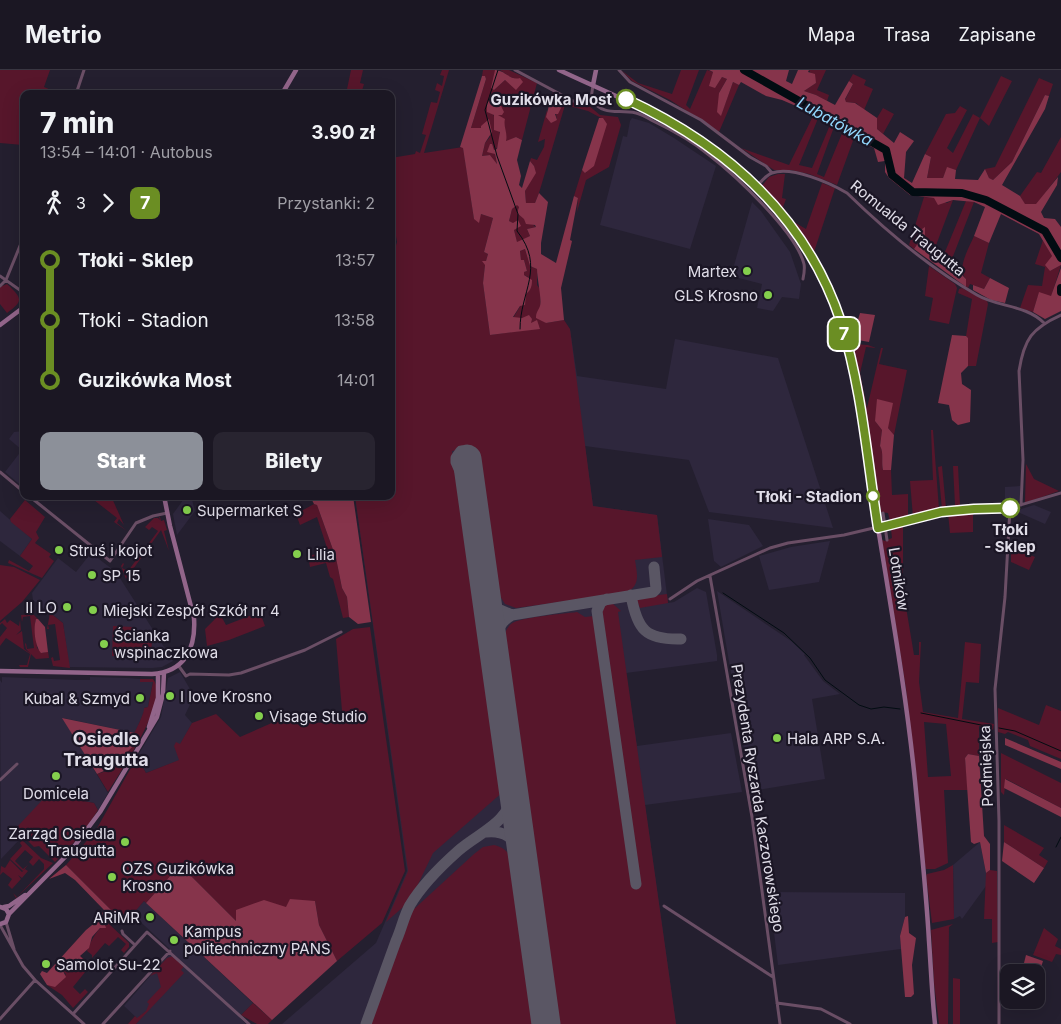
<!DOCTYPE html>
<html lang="pl">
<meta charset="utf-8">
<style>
body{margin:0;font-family:Inter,sans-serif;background:#282430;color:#f1f3f6;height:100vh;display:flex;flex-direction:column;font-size:19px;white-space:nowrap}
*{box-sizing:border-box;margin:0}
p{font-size:16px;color:#a09fa6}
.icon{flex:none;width:28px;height:28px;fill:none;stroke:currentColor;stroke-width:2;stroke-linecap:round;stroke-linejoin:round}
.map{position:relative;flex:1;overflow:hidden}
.drawer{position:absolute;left:20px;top:20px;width:375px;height:410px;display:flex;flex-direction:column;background:#1b1723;border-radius:10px;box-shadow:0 5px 20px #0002,0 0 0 1px #393641}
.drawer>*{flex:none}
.badge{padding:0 10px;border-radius:8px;font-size:18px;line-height:32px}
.fabs{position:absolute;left:1000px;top:894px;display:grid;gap:10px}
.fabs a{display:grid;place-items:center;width:45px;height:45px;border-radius:10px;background:#1b1723;box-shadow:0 5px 20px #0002,0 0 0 1px #393641;font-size:25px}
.map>.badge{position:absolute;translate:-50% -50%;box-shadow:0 0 0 2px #fff}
.legs{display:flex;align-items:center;gap:8px;height:55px;padding:0 20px;font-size:16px}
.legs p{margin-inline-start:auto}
.headline{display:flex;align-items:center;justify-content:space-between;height:85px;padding:0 20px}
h1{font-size:28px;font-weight:800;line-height:38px}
.action{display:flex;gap:10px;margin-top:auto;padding:10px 20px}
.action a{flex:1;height:58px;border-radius:10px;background:#8c9099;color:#fff;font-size:20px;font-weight:800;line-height:58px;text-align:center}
.action a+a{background:#282430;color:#f1f3f6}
ul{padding:0 20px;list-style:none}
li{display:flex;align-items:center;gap:18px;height:60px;font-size:19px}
li i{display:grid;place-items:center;width:8px;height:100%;margin:0 6px;background:currentColor}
li i::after{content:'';width:12px;height:12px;margin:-6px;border:4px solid;border-radius:50%;background:#1b1723}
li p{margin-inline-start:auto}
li:first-child i{background:linear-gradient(#0000 50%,currentColor 0)}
li:last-child i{background:linear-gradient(currentColor 50%,#0000 0)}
header{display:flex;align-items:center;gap:30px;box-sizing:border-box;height:70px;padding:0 25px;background:#1b1723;border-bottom:1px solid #393641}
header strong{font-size:24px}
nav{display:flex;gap:28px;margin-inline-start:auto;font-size:18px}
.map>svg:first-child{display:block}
.built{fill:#2e273d}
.green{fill:#57162b;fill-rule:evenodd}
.forest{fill:#86344b;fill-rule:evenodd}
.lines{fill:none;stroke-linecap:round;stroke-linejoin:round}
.stream{stroke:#020c12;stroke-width:1}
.river{stroke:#020c12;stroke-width:8}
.taxiway{stroke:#5a5664;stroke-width:11}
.runway{stroke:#5a5664;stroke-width:29}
.street{stroke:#6a4e65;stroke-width:3}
.secondary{stroke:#92658a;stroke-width:4.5}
.line-1-casing{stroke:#fff;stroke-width:11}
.line-1{stroke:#6b8e23;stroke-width:8}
.stop-1-dot{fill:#fff;stroke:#6b8e23;stroke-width:2.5}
.poi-dot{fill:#84cf4d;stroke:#1b1625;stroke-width:2}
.labels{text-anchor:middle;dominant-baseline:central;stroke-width:4.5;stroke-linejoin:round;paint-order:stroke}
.stop-label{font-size:15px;font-weight:bold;fill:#e0dde8;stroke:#1b1625;text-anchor:end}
.street-label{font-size:15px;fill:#e0dde8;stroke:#1b1625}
.poi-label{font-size:15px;fill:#e0dde8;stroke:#1b1625;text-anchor:start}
.water-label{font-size:16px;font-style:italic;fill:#93d8fe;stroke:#1b1625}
.quarter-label{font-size:18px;font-weight:bold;fill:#e0dde8;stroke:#1b1625}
</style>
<header>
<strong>Metrio</strong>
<nav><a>Mapa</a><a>Trasa</a><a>Zapisane</a></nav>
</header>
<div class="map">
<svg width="1061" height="954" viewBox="0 0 1061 954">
<rect width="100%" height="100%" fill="#241f2f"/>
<path class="built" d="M632,48L649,53L674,68L716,96L690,179L600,155L623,66L627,67L630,51Z
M464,80L490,265L570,259L577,306L666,319L675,269L778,288L833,458L709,442L689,390L585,376L593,436L657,445L668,533L674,532L697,518L706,522L717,585V591L626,603L637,676L731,663L742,722L645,735L676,954H282L376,873L407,801L355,426H391Z
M752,132L761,141L790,182L801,214L799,229L782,227L773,241L757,238L762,214L731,206Z
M24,361V418L5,402L22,380L9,369L14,362Z
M1020,416V430L1018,433L1005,436V417Z
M186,426H191L195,441L177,465L173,444Z
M1034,435L1051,442L1045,454L1020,443L1018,440Z
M0,441L32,469L20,486L0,471Z
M708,449L749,455L763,476L721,497L714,491Z
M830,471L819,512L769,520L759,486L791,477Z
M91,483L116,502L173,591L162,597L152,598L69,597L63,553L33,530L32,523L58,488L76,502Z
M717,521L791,571L805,584L804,585L823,611L840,624L812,629L825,709L751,721Z
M180,602L194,626L185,645L192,653L180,675V690L146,703L137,687L161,647L168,608Z
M2,607L77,610H90V607L127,608L140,609V612H153L148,637L144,638V642L135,663L63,648L108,723L98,740L94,733L57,726L18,756L14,764L19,770L1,789L0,610L2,613Z
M980,772L986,803V816L962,849L960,846L954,849L953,795Z
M769,822L905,823V847L900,866L901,879L778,895Z
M144,831L253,933L239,947L246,954H136L139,950L124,936L172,881L132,844Z"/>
<path class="green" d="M0,0H50L44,17L51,20L49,24H24L23,75L0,73Z
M351,0H363L360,13L364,14L361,24H346Z
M442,0H449L424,83L463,77L474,149L481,144L493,148L484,182L488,184L485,195L483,213L490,265L540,258L522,248H513L524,230L528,207L524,205V202L527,201L524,190H521L520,181L525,179L530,196L537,199V215L540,219L541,249L546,253L564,250L570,259L593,436L657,445L662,487L635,490C637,504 641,515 626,523L516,538L505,534L495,518L475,377L452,381L455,399L462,416L504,721L433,783L410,831L386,852L408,801L355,426H391V192L397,172L391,138V88L415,84L416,81L420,83L426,65L422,64L431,32L437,33L440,22L435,20L437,13L442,16L444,6L440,5Z
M483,0H495L494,20L505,10L512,15L516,9L510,7L500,0H509L537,13L522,70L516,67L506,72L504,54L502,49L497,45L491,26C486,46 512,62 493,83L495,84L497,95L490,85L482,86L485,73L490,67L486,53L481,58H471L486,9L485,6H482Z
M621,0L638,13L672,24L681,0H699L686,35L690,39L707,0L713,2L710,16L715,17L722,7L727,9L719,23L721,45L733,12L739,15L719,62L670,30L632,11Z
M809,0H826L817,20L829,25L827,31L816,25L804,21L816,13Z
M853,4L866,10L864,15L873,19L864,40L856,33L846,32L845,30L853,14L849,11Z
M1001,6L1012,11L989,56L980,48L956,100L947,98L943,108H927L931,87L925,84L946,44L955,43L960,36L967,40L947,78L953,83L973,44L980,48Z
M1039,8L1053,14L1049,26L1045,25L1012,92L993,110L989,108L985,99L995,97Z
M553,22L575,33L588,35L600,45L618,47L621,55L609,97L586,110L577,142L578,128L574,126L582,100L586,103L603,49L588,41L565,35L539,123L535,133H526L525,121L534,96L530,91L531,88L537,90L544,77L545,69L538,72L547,40V47L557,50L553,29L551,28Z
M883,38L894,44L883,64L877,59V48Z
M814,44L819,46L799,95L812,98L830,55L834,57L817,104L824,107L843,61L854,68L837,115L809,104L791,100H774L741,78L789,95Z
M1061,67V102L1037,134L1025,135L1020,126L1037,102L1041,103Z
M778,104H785L782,128L786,129L783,137L794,152L806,159L822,113L835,118L814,182L833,218L844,248L858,270L850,271C845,262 843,251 839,242C819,196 794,154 761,117L769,107Z
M924,127L934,128L947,133L953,130L935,178L925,171V158L922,159L918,173L914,179L909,175Z
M966,131L974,132L950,194L952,196L946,197L940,194Z
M517,134L519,137L517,143L536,157L527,159L530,166L517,173L514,160L518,156L509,151L512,139Z
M974,166L989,173L981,203L990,208L984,219L970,214L968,218L966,217V209C956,199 969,178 974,166Z
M1043,170L1052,186L1050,201L1061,195L1051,227L1039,223L1033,242L1020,238L1028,215L1042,216L1045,197L1035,194Z
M929,196L955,214L957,218L949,254L929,250L933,228L925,226Z
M7,214C22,228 24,231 7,243L0,234V217Z
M962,218L987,231L988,234L976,296H968V268L966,266L972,229L958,223L959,219Z
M854,274L868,275L876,278L866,277L860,303L867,338L881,278H883L879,294L907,300L894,365L888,358L875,351L882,360L880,376C884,382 881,392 883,400H891L892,425L908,424V448L890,451L888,443L881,442L875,403L872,404L864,340L851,279Z
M931,360H933L939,439L937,442L913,447L910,411L933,410Z
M1026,394L1034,409L1059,421L1025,433Z
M942,396L946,438L955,435L953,396H958L960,435H972V436L942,439L938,397Z
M104,426H111L124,455L119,449L117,453L127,461L114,452L117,448L94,430Z
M25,430L45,447L36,462L39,468L35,473L51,484L49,487L54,491L42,508L8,493L9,490L29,501L33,496L20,486L32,469L11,452L10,449Z
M314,434L317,435L336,488L342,518L347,527L349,547L343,548L333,509L330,507L326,493L310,497L308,486L328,481L317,447L300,455L296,444Z
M973,440V462L950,463L948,443Z
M159,447H160L161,451L164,450L167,460L164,461L169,481L161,460L126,509L121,496L123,493L124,494L122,498L128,501L158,461L152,457L149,460L145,457L154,448H158L160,450Z
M899,455L903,457V519L914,585H919V572H921L919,612L923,642L958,648L965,572L981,574L979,613L966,612L962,649L994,654L993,660L979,656V686L968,684L965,688L968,720H944L948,793L935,799H926L925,795L906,619L882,470L885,471L892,468L891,459ZM924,652L946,654L951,706L928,707Z
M1011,477L1035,487L1029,500L1011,492Z
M0,495L14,497L40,510L22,532L0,551Z
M667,524L668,533L640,538L636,528Z
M608,533H612L621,541L618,542L676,954H556L502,572C504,566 506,558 511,554C519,547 563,544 577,542L585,547L594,546L633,815L639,814L601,542L603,537Z
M260,542L265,556L229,570L207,576L205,559L220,544L226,555Z
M50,543L63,553L70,598L53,596L51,588L53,587L54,591L60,590L55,554L48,555L49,559H47Z
M33,544L38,549L35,551L37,578L43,583L48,581L49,588L36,589L26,579L25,574L26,573L27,579L34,578L30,546L23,547L22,552L21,545Z
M9,546L5,549L7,553L10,550L19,556L20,550L21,560L16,565L22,561L24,579L31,584L28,597H20L19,595H27L30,584L6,568L0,576V567L7,558L2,553L0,555V553Z
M113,556L133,557V568L152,569L151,588L112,586Z
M370,557L405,801L382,853L337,891L319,855L315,831L236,851L180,795L146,833L144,831L126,852L114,841L113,842L66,795L96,760L137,687L146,703L179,690L174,676L176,672L180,674L192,653L216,644L240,667L274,652L343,653L336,569L353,559Z
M140,609H153C171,629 120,702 108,722L97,704C102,702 108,701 112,698C119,693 145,646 144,638L148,637L153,612H140Z
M1046,635L1061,641V689L1030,676L1028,670L1008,662L1005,664L998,662V638L1039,655Z
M1001,683L1061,713V738L1006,709L1004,725L1001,722Z
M48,724L94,733L98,740L83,763L55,792L39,776L34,777L17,760L18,756Z
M1004,755L1044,778L1039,785L1048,791L1044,798L1004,772Z
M22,770L41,788L53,793L16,828L13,823L17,827L44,799V794L39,789L33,796L29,792L33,787L25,780L15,791L23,799L28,795L23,801L10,789L22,776L20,773Z
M494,775C506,778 510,784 515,795L537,954H370L413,840L474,784L483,777Z
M10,790L22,802L25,799L28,801L22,808L18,805L21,809L12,819L8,815L12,809L3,802L0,805L1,796L5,798Z
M953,795L954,849L932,853L926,806L927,804L944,800Z
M990,800L997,801L998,872L992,873V849H984L986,803Z
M104,852L106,855L108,853L129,873V877L124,883L121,880L126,874L118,867L109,876L105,873L92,888V885L87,881C91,871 95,862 104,855Z
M953,854L949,857L948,954H939L934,913L931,860Z
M1044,858L1058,869L1055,876L1061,879V885L1056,884L1052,892L1033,885Z
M80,886L88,892L83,898L86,901L73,917L80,924L85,919L88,922L73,938L62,925L47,915L59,913L66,904L63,901L68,899L72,900L78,896Z
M173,886L185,895L181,900L184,903L136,954H128L135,946L137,948L146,941L149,934L147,932L161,917L156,911L161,917L157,903L150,906L167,888Z
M953,908L960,909V954H953Z
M253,933L272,950L268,954H257L241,945Z"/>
<path class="forest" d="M495,0C505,0 510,11 520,8L523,12L516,20L505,10L494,20L491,18Z
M709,0H789L786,11L792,14L798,0H809L808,2L815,4L816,13L804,21L816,25L835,35L849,11L853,14L845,29L846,32L855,33L877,48V59L894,73L900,62L914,71L906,82L904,108L912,113L925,84L931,87L927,108H943L947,97L956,100L955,109L978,110L985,99L989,108L993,110L1012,92L1045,25L1049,26L1045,39L1002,115L1020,126L1025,134H1036L1058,107L1057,115L1041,142L1044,148L1055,149L1061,157V195L1050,201L1045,195L1052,186L1039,164L1001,144L989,173L974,166L985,137L974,132L953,130L938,135L934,128L910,125L889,108L885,102V91L878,92L874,78L830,55L831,51L782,30L766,26L741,12L739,15L733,12L721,46L717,42L719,23L727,9L722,7L715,18L709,16L713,2Z
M482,6H485L486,9L471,58H481V56L489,49L492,62L485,73L482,86L490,85L497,94L495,84L487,82L490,74H492L494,80L497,79L500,62L494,60V45L487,42V32L490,31L491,25L496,29L494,34L501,36L504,42L502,45H498L505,49C503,56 508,63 506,71L516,67L522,70L517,90L521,106L519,115L522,118L530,91L534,96L536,103L525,121L526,133H535L539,123L548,132L541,173V184L556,193L574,126L578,128L570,170L572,171L561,218L564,250L546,253L536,248C536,242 538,241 540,236C542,229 537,209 537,199L530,196L525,179L520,181L521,190H524L527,201L524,202V205L532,210C532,216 531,220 526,224L525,235L520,236L513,247L522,248L529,245L532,249L531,253L537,250L540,259L490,265L483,213L485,195L482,191H486L488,184L484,182L493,148L481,144L479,153L474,149L463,78L460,77ZM517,135L519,137L517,143L524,149L526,154L535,155L536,157L527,159L530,166L517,172L514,160L521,156L518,150L513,153L509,151L512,139Z
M551,28H560L563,34L558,44H555L557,50L551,53L546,47Z
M599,48H603L607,54L594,96L585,103L582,100Z
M925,157V171L932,175L938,182L936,191L946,197L952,196L962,200L963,206L966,209V217L914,179L918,173L922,159Z
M1061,198V241L1045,249L1033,242L1039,222L1051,226Z
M990,208L1009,218L1005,233L991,230L973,220V215L984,219Z
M860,243L875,245L869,272L858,270L854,263Z
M952,265L966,266L968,268V296L961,303L962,314L971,320L970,352L958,355L952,350L949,335L938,333Z
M877,329L893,333L888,358L894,365L891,400H883C881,392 884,382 880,376L882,360L875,351Z
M310,426H334L336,430L340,426H353L371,552L358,554L349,547L347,527L342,518L336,488L317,435L314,434Z
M36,549H38L45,557L48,582L41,583C35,576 33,559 36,549Z
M62,648L135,663L131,667L134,675L113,697L97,704Z
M1005,668L1061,692V699L1005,675Z
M968,684L979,686L984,766L990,774V800L986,803L980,772L974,774L971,772L965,688Z
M1005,709L1061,738V747L1004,718Z
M1004,772L1044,798L1034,813L1002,791Z
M66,795L113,842L104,852L106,858H100L92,867L89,878L80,886L83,889L75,900L68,899L63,901L66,907L55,917L47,915L40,904L42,901L47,903L86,860L97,851L104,840L75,810L65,803L49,809Z
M180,795L236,851V840L264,830L286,837L290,829L315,831L319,855L337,891L272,950L146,833Z
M908,846L909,863L916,868L912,895L914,924L911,927H905L900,866L905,847Z
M1026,885L1043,891L1039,904L1022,901Z"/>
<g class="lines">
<path class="stream" d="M498,0L485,40L497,86L518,144L517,161C546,198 520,221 520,259
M723,523L784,563L810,588L825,610L859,635L871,639L884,637L900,639
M921,643L991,657
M999,658L1015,661L1061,681
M1056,777L1061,767"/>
<path class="river" d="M744,0L886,80L892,105L913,122L962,123L986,130L1045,161L1061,188
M1061,218V222"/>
<path class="taxiway" d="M470,410L474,386L471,382L461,381L456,388V392L473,430
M485,518L498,539L512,545
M631,525C637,560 646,570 681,569
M607,529L601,532L597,541L636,814
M493,575C497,562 500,551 512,545L653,522L656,519L654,497
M486,762C504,760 515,768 522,784
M366,954C376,926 386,899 396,871C401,860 404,846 410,835C422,815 440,797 458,781C481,761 507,755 514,722"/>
<path class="runway" d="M467,389L546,954"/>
<path class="street" d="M515,0L573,31L582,33L591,29
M619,0L630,12L701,50L750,87L766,96L772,103
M593,15L591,29C604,47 617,39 636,43C641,44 648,48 653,51C672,60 692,71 709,85C735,105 796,162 804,194C805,199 804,204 803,209
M76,24L84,0
M757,116C761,112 766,105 772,103C792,96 830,113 847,123C886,161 930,198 977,225C997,237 1027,235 1044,253
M0,206L24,223
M0,216L6,210L24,166
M0,402L24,422
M29,426L110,491L136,453L153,446L167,443
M1021,435L1023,390L1019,301C1024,269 1032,258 1061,245
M883,443L887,470
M710,506L752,747L780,954
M670,529L697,511L770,478L788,473L844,465L941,442L974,439L1010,438L1061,423
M178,595L186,606L190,604L229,605L241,603L305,580L341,562
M0,710L17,694
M664,836L773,907
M6,852L14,879
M0,855L23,896L35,910L84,954
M122,861L123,864L135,875
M777,933L821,939L850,954
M73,944L147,862L249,954
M0,949L35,910
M103,954L170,881
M999,954V751L995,619L1005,527L1010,438"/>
<path class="secondary" d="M559,0C629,33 702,59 758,117C794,155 825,203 841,253C863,323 868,398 880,470C893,550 907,631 915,711C920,764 926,818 929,871C931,899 932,926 935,954
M593,15L596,0
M282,24L296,0
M0,255L24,237
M0,601L152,604C185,602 196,578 194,548L170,456L164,426
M149,657L158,628V604
M0,837L6,839L9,844L6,852L0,854
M4,837L9,836L25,825
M9,844L70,782L100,742L157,647L163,624L164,602"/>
</g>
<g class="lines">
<g class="line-1-casing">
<path id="line-1" d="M626,29C725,75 806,146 841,252C862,319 867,389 878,458L941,442L974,439L1010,438"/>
</g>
<use href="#line-1" class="line-1"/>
</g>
<g class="stop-1-dot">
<circle cx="626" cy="29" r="9"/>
<circle cx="873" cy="426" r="6"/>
<circle cx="1010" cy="438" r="9"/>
</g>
<g class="poi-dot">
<circle cx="747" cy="201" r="5"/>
<circle cx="768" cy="225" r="5"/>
<circle cx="187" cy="440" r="5"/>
<circle cx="59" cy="480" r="5"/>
<circle cx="297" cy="484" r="5"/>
<circle cx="92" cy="505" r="5"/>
<circle cx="67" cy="537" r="5"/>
<circle cx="93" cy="540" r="5"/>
<circle cx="104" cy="574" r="5"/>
<circle cx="170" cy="626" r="5"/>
<circle cx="140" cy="628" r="5"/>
<circle cx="259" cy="646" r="5"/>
<circle cx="777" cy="668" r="5"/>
<circle cx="56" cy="706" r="5"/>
<circle cx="125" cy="772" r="5"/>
<circle cx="112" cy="807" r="5"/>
<circle cx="150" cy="847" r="5"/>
<circle cx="174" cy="870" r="5"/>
<circle cx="46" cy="894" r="5"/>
</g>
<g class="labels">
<g class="stop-label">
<text x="612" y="29">Guzikówka Most</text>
<text x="862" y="426">Tłoki - Stadion</text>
<text x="1010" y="459" text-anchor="middle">Tłoki<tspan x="1010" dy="17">- Sklep</tspan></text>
</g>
<g class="street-label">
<text transform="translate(908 158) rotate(39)">Romualda Traugutta</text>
<text transform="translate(899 509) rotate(81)">Lotników</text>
<text transform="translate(986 696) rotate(-92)">Podmiejska</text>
<text transform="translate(758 728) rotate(81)">Prezydenta Ryszarda Kaczorowskiego</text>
</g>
<g class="poi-label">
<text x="737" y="201" text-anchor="end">Martex</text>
<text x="758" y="225" text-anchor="end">GLS Krosno</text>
<text x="197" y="440">Supermarket S</text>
<text x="69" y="480">Struś i kojot</text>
<text x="307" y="484">Lilia</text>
<text x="102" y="505">SP 15</text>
<text x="57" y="537" text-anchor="end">II LO</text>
<text x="103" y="540">Miejski Zespół Szkół nr 4</text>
<text x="114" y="565">Ścianka<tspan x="114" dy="17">wspinaczkowa</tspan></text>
<text x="180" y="626">I love Krosno</text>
<text x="130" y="628" text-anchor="end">Kubal &amp; Szmyd</text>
<text x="269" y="646">Visage Studio</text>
<text x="787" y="668">Hala ARP S.A.</text>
<text x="56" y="723" text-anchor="middle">Domicela</text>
<text x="115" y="763" text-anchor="end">Zarząd Osiedla<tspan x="115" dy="17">Traugutta</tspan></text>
<text x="122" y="798">OZS Guzikówka<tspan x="122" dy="17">Krosno</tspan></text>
<text x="140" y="847" text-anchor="end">ARiMR</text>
<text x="184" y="861">Kampus<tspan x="184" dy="17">politechniczny PANS</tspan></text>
<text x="56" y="894">Samolot Su-22</text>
</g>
<g class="water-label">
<text transform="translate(835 51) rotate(29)">Lubatówka</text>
</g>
<g class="quarter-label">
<text x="106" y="668">Osiedle<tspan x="106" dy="21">Traugutta</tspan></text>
</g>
</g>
</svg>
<div class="fabs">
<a><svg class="icon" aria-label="layers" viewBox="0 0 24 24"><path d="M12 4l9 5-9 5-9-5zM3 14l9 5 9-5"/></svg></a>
</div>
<b class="badge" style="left:844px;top:264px;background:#6b8e23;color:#fff">7</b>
<section class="drawer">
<div class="headline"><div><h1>7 min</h1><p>13:54 – 14:01 · Autobus</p></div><b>3.90 zł</b></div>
<div class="legs"><svg class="icon" aria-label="walk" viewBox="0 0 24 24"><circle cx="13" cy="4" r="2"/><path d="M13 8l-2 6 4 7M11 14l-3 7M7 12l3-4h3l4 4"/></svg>3<svg class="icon" aria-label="forward" viewBox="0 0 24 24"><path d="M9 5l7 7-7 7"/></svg><b class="badge" style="background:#6b8e23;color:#fff">7</b><p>Przystanki: 2</p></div>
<ul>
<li><i style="color:#6b8e23"></i><b>Tłoki - Sklep</b><p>13:57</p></li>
<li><i style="color:#6b8e23"></i><span>Tłoki - Stadion</span><p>13:58</p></li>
<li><i style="color:#6b8e23"></i><b>Guzikówka Most</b><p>14:01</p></li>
</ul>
<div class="action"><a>Start</a><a>Bilety</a></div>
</section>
</div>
